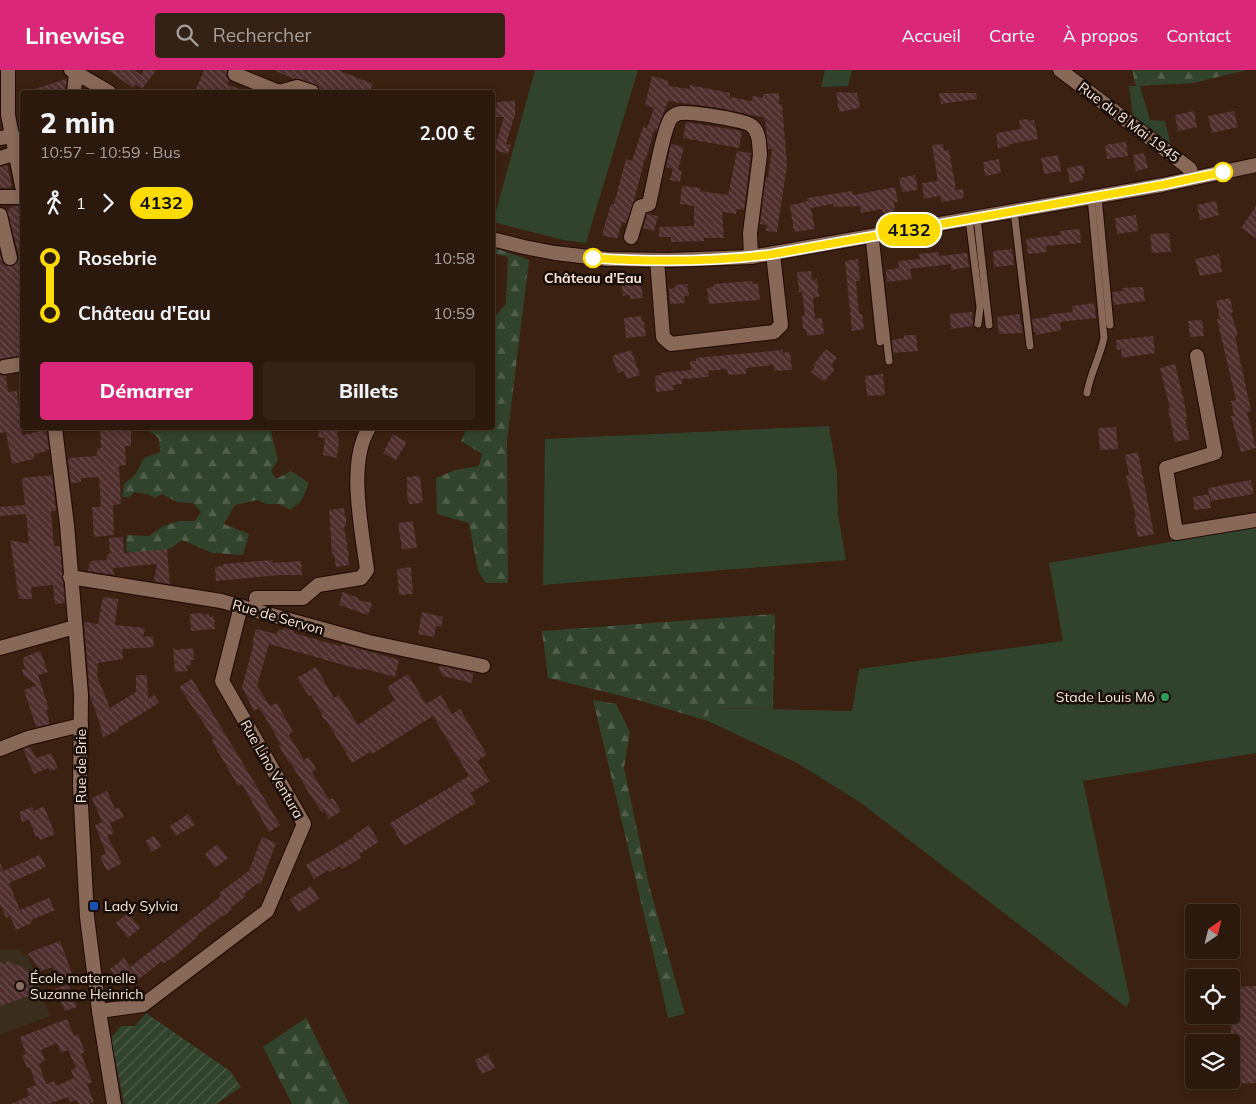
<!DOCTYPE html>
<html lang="fr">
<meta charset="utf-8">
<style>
body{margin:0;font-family:Mulish,sans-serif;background:#342217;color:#f1f3f6;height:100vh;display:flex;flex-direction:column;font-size:19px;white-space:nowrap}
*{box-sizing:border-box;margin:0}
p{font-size:16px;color:#a6a09e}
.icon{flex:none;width:28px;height:28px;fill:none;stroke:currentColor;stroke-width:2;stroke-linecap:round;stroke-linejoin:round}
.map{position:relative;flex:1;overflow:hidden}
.panel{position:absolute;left:20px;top:20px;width:475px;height:340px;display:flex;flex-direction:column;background:#2c190e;border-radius:5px;box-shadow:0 2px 8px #0003,0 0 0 1px #48382e}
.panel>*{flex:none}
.badge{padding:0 10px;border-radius:16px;font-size:18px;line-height:32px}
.needle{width:32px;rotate:35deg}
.controls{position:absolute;left:1185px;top:834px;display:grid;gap:10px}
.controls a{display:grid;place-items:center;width:55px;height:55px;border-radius:5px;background:#2c190e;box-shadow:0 2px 8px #0003,0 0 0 1px #48382e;font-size:25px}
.map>.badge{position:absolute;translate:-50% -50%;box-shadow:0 0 0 2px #fff}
.legs{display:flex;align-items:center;gap:8px;height:55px;padding:0 20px;font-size:16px}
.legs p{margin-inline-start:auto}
.summary{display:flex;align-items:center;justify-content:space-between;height:85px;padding:0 20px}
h1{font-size:28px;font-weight:800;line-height:38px}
.action{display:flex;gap:10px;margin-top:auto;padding:10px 20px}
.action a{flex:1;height:58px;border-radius:5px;background:#db2777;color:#fff;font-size:20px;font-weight:800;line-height:58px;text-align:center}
.action a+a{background:#342217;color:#f1f3f6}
ul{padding:0 20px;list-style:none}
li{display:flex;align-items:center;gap:18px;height:55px;font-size:19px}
li i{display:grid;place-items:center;width:8px;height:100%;margin:0 6px;background:currentColor}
li i::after{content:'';width:12px;height:12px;margin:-6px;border:4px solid;border-radius:50%;background:#2c190e}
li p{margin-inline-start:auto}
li:first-child i{background:linear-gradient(#0000 50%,currentColor 0)}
li:last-child i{background:linear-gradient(currentColor 50%,#0000 0)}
header{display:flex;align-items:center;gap:30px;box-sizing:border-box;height:70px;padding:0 25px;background:#db2777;color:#fff}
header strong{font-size:24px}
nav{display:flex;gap:28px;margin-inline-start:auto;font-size:18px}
.search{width:350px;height:45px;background:#342217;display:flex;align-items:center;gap:12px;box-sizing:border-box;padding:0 18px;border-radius:5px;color:#a6a09e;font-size:19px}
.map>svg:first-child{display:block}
.education{fill:#392e1e}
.grass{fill:#32432d}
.forest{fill:url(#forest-firs)}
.garden{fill:url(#garden-furrows)}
.building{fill:url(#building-back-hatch);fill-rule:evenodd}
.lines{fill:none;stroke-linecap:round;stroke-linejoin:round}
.service-casing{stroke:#210900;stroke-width:9}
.minor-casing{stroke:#210900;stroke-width:16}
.tertiary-casing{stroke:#210900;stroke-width:16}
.service{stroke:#886857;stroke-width:7}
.minor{stroke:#886857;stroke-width:14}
.tertiary{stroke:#886857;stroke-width:14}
.line-1-casing{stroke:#fff;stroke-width:11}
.line-1{stroke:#ffdc00;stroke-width:8}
.stop-1-dot{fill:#fff;stroke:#ffdc00;stroke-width:2.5}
.leisure-dot{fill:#2e9e5b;stroke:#1a0e08;stroke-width:2}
.transit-dot{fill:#1a4fb4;stroke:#1a0e08;stroke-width:2}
.education-dot{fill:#8d6e63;stroke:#1a0e08;stroke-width:2}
.labels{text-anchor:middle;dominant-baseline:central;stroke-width:5;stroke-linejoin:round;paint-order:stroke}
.street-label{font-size:14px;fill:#f7e5db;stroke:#1a0e08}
.stop-label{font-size:14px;font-weight:bold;fill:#f7e5db;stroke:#1a0e08}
.poi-label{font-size:14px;fill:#f7e5db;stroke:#1a0e08;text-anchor:start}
</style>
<header>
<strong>Linewise</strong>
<div class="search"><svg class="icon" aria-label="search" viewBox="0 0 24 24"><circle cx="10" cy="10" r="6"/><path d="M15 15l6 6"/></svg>Rechercher</div>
<nav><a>Accueil</a><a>Carte</a><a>À propos</a><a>Contact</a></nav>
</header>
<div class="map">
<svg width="1256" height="1034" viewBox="0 0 1256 1034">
<defs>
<pattern id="forest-firs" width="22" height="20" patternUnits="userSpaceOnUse" patternTransform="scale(1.25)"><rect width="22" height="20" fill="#32432d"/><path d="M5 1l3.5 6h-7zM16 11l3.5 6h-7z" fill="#505e4b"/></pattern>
<pattern id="garden-furrows" width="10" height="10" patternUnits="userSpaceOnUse" patternTransform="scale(1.25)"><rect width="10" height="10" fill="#32432d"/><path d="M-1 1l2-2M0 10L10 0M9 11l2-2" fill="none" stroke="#505e4b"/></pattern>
<pattern id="building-back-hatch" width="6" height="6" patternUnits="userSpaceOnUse" patternTransform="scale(1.25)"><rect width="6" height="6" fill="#502f2f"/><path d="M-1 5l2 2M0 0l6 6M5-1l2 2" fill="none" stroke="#6a4d4d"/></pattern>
</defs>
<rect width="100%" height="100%" fill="#3b2112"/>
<path class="education" d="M0,879H19L22,885L27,883L50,946L0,965Z"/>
<path class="grass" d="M535,0H638L586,173L563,170L493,152Z
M825,0H852L848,16L821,17Z
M1129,16H1140L1150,50L1165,51L1171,76L1133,48Z
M829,356L837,403L838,445L846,490L543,515L545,369Z
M1256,457V683L1083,711L1130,930L1126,937L861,733L797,693L708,651L709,638L852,641L859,599L1063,571L1049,493Z
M675,909L685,944L668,948L661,916Z"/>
<path class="forest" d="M1132,0H1247L1193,13L1136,16Z
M493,177L529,190L507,370L508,513H486L478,501L469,453L437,444L436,408L455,400L479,396L482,384L461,371L467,358H492L493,249L506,234L508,187L493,183Z
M146,358H270L278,390L271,401L276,409L291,401L309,413L302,430L290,440L279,434H266L257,430L235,435L224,454L249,464L243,485L212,483L182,470C161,487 151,485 126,481L127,465L149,466L163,456L180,451H195L201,442L193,433L177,432L162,424L155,428L150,425L134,422L130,427H122L124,414L135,405L144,388L160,382L159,369Z
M775,544L773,639L709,638L708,651L638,630L548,608L542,561Z
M593,630L616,634L630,662L624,698L648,811L675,909L661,916Z
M306,948L349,1034H292L263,977Z"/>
<path class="garden" d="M146,943L230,1001L241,1017L216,1034H124L111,968L121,956H135Z"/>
<path class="building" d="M108,0H134L141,5L144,0H156L142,19L135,14L133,18Z
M204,0H227L226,7L229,10L227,14L247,22H195Z
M274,0H338L373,14L369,22H320L319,17L315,14L300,9H294Z
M652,6L669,11L668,16L690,19V15L730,23V27L752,31L753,26L763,28V24L779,23V34H782L787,94L777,162L766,161L767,155L760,154L766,107L768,108L772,79H768L765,48L720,38L668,31L657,61L647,58L654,38L645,35Z
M67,9L65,22H32L31,20Z
M836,22L857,23L860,38L839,42Z
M939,23H976L977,29L941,34Z
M515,31V44L506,74L511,75L508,84L494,80L504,47H494L493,37H497V32Z
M1194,41L1197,57L1178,61L1175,45Z
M1234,41L1238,57L1212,63L1208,46Z
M1028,49V51L1034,50L1038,69L1009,74V76L998,78L996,63L1021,59L1019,50Z
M686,52L742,61L739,78L683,68Z
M643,57L654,60L646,89L645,88L634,131L626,153L622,152L617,169L602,165L611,134H614L626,89L632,91Z
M1126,72L1128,86L1107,89L1105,75Z
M671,74L684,77L678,100L682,101L680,112L670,110L673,99L666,97Z
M943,74L944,81L949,80L956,120L963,119L964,128L942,132L940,126L924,129L922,113L938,111L932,75Z
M737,81L751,83L744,140L737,139L736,144L722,142L724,168H704V171L671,172V167H659V157L694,156V136L680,134L682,116L701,118L700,121L728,125Z
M1144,83L1148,98L1136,101L1133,85Z
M1058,85L1061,101L1044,104L1041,88Z
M999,89L1001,103L985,106L983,92Z
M7,95L12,115L9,118H0V97Z
M1083,95L1085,104H1082L1083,110L1070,113L1067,98Z
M915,105L918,120L902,122L899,108Z
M895,117L898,132H894L895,141L883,143L882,139L861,143L860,136L834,137L833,134L811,138L815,159L794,162L790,135L808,131L807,128L852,121L853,125Z
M1216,131L1219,145L1200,150L1197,135Z
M14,136H18L22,161V285L0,289V184L3,194L7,196H12L18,191L19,186L7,140Z
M1256,136V168L1241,158Z
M647,144L658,146L654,161L643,158Z
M1136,145L1138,161L1117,164L1115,148Z
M1080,159L1081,173L1046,176L1047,182L1028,184L1026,169L1061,165L1060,161Z
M1169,163L1171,182L1152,183L1150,164Z
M1012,179L1014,195L994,197L993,181Z
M939,182V186L967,183L969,197L951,200V194L910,199L912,209L887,212L886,200L899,198L898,191L920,189L919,184Z
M1219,184L1222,202L1200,206L1195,189Z
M858,189L860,211H856L859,244H862L864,259L852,261L845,191Z
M811,201L812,210L817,209L819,227L813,228L815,249L822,248L824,264L807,266L806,259H803L802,246L805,245L802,222H799L797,202Z
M638,209L639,215H641L643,228L630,229V225L623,226L621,210Z
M752,211L753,214L758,213L760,230L709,234L707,218L713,217V214Z
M687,214L689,226H684L685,233L670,234L669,219L675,218V215Z
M1143,217L1145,231L1114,235L1112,222L1123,221L1122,218Z
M1230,228L1233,242L1231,243L1238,265L1235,266L1251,341L1247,342L1256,378L1241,382L1231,346H1234L1231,331L1236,330L1217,249H1220L1216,231Z
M1094,233L1096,248L1060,252L1061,260L1036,265V262H1034L1032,249L1049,247L1051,244L1073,242L1072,236Z
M972,242L973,256L951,259L950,244Z
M1019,244L1023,263L999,264L997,247Z
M641,246L642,252H644L646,266L626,268L624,248Z
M1202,250L1204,266L1190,267L1188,251Z
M904,265H916L918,281L893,283L892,270L904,268Z
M1153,266L1155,283L1122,288L1121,279L1117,280L1116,270Z
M826,279L837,288L831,295L835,299L824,312L811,302L815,297L813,295Z
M631,280L640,305L627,309L624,301L618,303L612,286Z
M783,280V283L790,282L792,300L774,301V295L746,298V304L728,305L727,299L708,301L709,307L682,309V314L673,315L674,320L656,322L655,306L661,305V303L691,300L690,291H696V288Z
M1175,294L1184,331L1187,350H1185L1190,369L1175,372L1168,339L1170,338L1160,298Z
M883,304L885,325L867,326L865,306Z
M0,305L6,306L8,322L17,321L22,365L46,360L49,379L44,382L34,384V389L12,394L6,362L0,363Z
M1116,357L1118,379L1100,380L1098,358Z
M100,358H131V376H125L126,395L119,396L121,434L113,435L114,465L94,467L92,437H101L99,407L81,408V412L71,413L68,388L97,386V379L101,378Z
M320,358H339L337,368L339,369L337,388L323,385L325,368L318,367Z
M393,364L407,372L396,390L383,383Z
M1138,382L1154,464L1138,467L1134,448L1136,447L1126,405H1129L1125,385Z
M52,405L56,441H51L54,476H60L65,533L55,534L53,515L31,517L32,529H19L10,470L29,474L26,444L0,446V437L25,435L22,408Z
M420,406L423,433L409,434L408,428H407V407Z
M1251,410L1254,424L1211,431L1208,418Z
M1209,424L1211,438L1194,440L1193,427Z
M344,438L345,447L346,446V456L344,457L349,486H348L349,495L336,497L334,484H332L329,440Z
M413,451L417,478L402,479L398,453Z
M123,467L124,483L167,479L170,514L154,511L157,494L113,498L114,505L88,501L90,491L107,490L106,485L110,484L109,468Z
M272,490L273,493L301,491L302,505H280L216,511L215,497L223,496V494Z
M411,497L413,524L399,525L397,499Z
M343,522L358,528V530L372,533L368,545L339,535Z
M103,527L118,529L115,555L145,558L143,567L153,566L154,577L122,579L123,589L98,593L97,606L110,638L136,622V605H147L148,629L154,625L159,633L118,658L119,660L103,667L100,658L101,657L90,626L84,552L98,554Z
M422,542L443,547L441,557L436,556L434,567L418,564Z
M203,543V545L209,544V547L214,546L215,559L191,561L190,544Z
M284,558L294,561V563L325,572L341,576L342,574L399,590L395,607L362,598V600L269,574L257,616L270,636L277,633L293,662L289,665L304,690L309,687L316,699L312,702L329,730L333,728L341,741L329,749L324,740L322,742L314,731L290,692L289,693L279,676L281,675L267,650L259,638L254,641L242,617L254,573H252L256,559L277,564L279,559L283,560Z
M173,577L175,580L193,578L194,590H191V595L185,596L188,601L175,602Z
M40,581L48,602L38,605L49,639L46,640L50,654L36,657L24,620L37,615L23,605L22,600L25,599L23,591L24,587Z
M441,596L473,603L472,613L443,606L438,598Z
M316,597L334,628L339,625L358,655L395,630L387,617L408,604L426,634L441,625L452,644L460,639L487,685L477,691L490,711L470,723L476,733L404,776L390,753L469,706L433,646L372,684L370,682L352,693L326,650L322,648V644L311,625L309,626L297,608Z
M192,609L280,755L269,762L242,714L238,716L217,680L212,670L214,669L179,617Z
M30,677L36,688L51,683L58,698L50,701L48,698L34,704L23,679Z
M107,721L115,739L119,738L124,747L110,753L114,763L107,766L122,793L107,801L100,787L106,783L95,755L102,752L92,728Z
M44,736L55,764L40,770L38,766L36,767L29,749L22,752L19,742L32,737L34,741Z
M188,744L195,755L176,766L170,756Z
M369,755L379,772L359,784L361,788L342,799L340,796L330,802L328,800L314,809L306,795L354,767L353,766Z
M154,766L161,776L152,782L145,771Z
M262,767L276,773L261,814L258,813L244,824L246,826L230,838L232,840L224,846L223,845L197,865L198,866L174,887L164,893L162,891L130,916L127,912L123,916L110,899L124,888L130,897L221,826L219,823L249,801Z
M217,774L228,788L215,798L205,784Z
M40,785L46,797L9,813L20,840L49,828L55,840L31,850L32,853L16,860L10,846L6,848L0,834V793L3,801Z
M311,816L319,829L298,842L290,829Z
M128,843L140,858L128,868L116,853Z
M60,871L72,903L69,904L70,906L58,911L53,897L40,901L28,883Z
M8,891L28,900L37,923L0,936V892L4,894Z
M68,914L77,937L65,941L55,919Z
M1256,916V1013L1231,1014V920H1234V917Z
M67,949L74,966L78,964L85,982L81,984L92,1012L87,1014L94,1032L89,1034H79L77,1030L70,1032L68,1027L49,1034H11L29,1026L26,1019L36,1015L30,997L27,998L22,986L26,984L20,967ZM57,973L61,983L68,980L76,998L71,1000L74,1008L56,1016L54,1011L46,1014L39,994L45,991L41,980Z
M488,984L495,998L482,1004L475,990Z"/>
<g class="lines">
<g class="service-casing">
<path id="service" d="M1098,126L1110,255
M1014,141L1030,276
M977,148L989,255
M969,149L980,237L978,254
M875,166L889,291
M869,167L880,272
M1087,323C1090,304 1100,287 1104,268L1091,127"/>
</g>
<g class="minor-casing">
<path id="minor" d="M236,0L235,4L279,22L297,17L312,22
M1060,0L1185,95L1190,99L1193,108
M74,22L76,3
M0,68L13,66
M0,88L16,83
M0,145L10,188
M631,167L640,137L649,134C653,118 663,59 671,48C674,45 677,43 681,43C692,42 746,50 752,56C760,63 759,75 760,85L750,163L751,187
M657,190L663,267L671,274L774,262L781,255L773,184
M1197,286L1215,383L1166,398L1176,463L1256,450
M4,297L22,294
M70,507L221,531L369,572L483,596
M256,528H303L318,515L361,508L367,500C362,460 347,392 369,358
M0,578L75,557
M0,679L28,668L81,655
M99,941L143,935L267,841L304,754L222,611L241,536"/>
</g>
<g class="tertiary-casing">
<path id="tertiary" d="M8,0V45L22,116
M71,0L109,22
M0,127H22
M492,169L524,177L555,183L607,189L668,190L751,187L1162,115L1256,95
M55,358L67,455L81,625L80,716L87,847L99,941L114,1034"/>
</g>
<use href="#service" class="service"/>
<use href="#minor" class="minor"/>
<use href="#tertiary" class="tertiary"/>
</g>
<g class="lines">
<g class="line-1-casing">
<path id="line-1" d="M593,188C653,192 714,192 773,184L1162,115L1223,102"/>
</g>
<use href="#line-1" class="line-1"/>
</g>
<g class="stop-1-dot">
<circle cx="1223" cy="102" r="9"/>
<circle cx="593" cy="188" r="9"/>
</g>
<circle class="leisure-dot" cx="1165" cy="627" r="5"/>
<rect class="transit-dot" x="89" y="831" width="10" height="10" rx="2.5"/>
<circle class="education-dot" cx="20" cy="916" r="5"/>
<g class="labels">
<g class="street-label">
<text transform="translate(1129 52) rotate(37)">Rue du 8 Mai 1945</text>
<text transform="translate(278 547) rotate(16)">Rue de Servon</text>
<text transform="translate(81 696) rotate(-90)">Rue de Brie</text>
<text transform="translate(272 699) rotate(60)">Rue Lino Ventura</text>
</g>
<g class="stop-label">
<text x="593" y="208">Château d'Eau</text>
</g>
<g class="poi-label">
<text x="1155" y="627" text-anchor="end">Stade Louis Mô</text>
<text x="104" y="836">Lady Sylvia</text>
<text x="30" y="908">École maternelle<tspan x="30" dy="16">Suzanne Heinrich</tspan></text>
</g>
</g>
</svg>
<div class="controls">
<a><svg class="needle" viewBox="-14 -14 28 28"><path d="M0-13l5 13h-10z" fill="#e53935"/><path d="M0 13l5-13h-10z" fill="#a6a09e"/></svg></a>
<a><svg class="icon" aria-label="locate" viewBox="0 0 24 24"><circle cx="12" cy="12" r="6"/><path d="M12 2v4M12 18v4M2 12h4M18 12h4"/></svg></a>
<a><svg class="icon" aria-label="layers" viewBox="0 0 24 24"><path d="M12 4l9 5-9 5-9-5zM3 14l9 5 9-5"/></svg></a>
</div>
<b class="badge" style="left:909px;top:160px;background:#ffdc00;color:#111">4132</b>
<section class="panel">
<div class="summary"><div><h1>2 min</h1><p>10:57 – 10:59 · Bus</p></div><b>2.00 €</b></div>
<div class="legs"><svg class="icon" aria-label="walk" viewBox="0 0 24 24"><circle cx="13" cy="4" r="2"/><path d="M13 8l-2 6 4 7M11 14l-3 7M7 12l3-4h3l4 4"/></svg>1<svg class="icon" aria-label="forward" viewBox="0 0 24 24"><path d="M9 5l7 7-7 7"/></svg><b class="badge" style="background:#ffdc00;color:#111">4132</b></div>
<ul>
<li><i style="color:#ffdc00"></i><b>Rosebrie</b><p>10:58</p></li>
<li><i style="color:#ffdc00"></i><b>Château d'Eau</b><p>10:59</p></li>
</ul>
<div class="action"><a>Démarrer</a><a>Billets</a></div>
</section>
</div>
